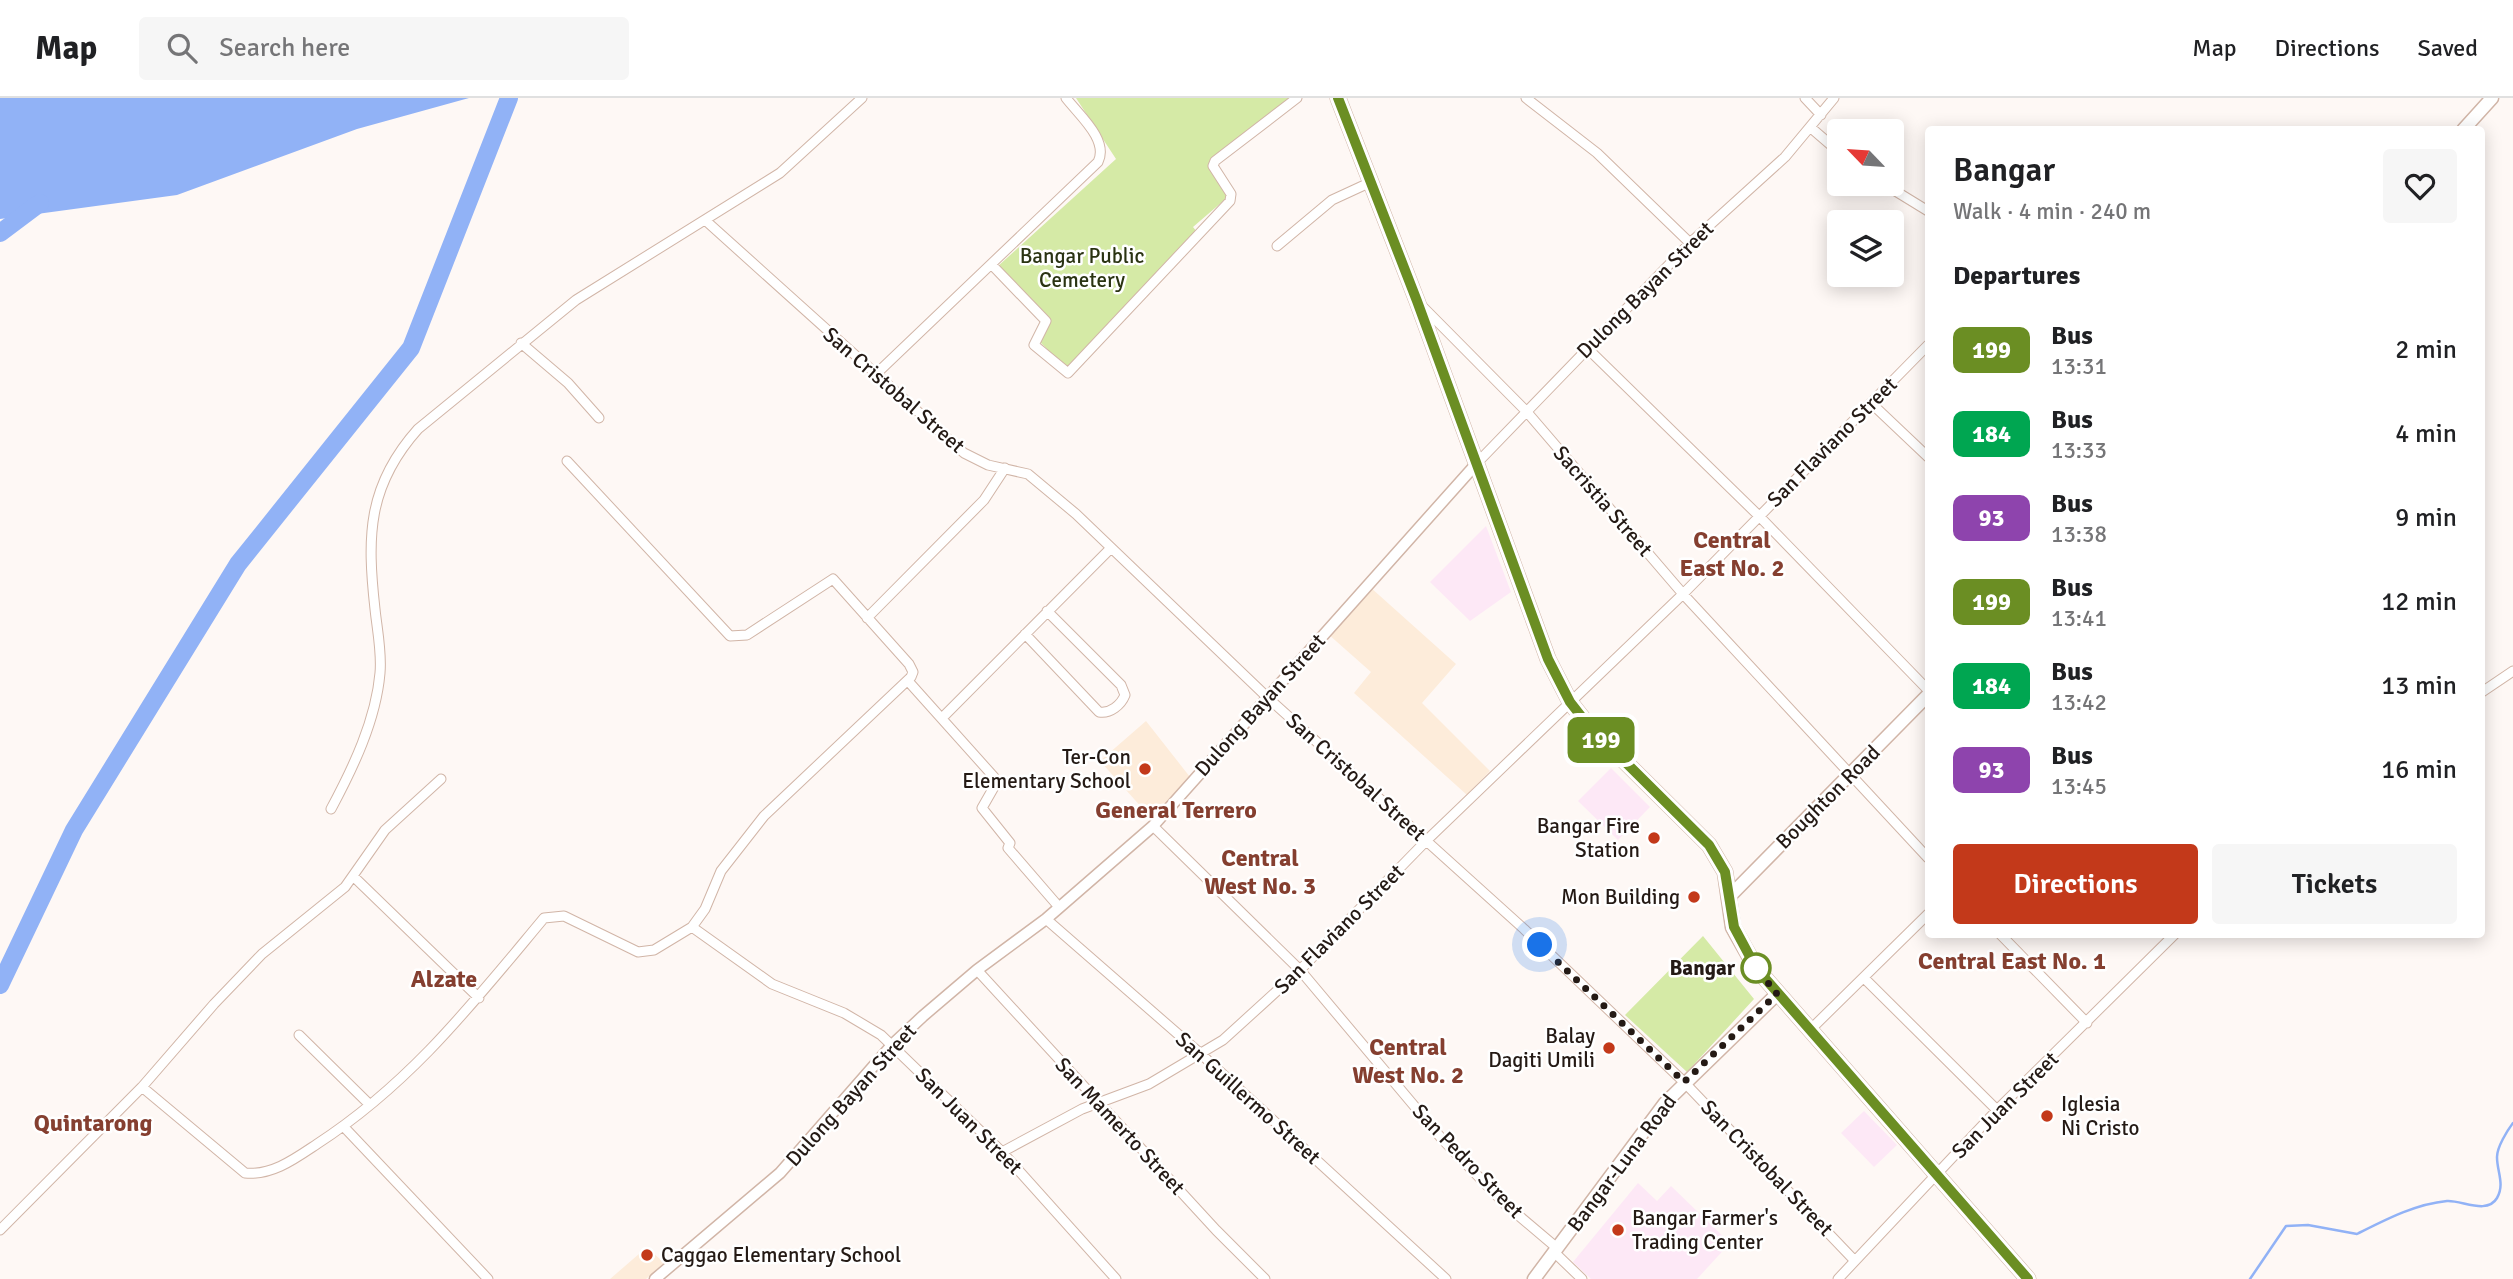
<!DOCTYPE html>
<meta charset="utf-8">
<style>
body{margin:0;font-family:Signika,sans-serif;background:#f6f6f6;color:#202124;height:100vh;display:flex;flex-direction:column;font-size:26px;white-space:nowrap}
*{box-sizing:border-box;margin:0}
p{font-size:23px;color:#757577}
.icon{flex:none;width:38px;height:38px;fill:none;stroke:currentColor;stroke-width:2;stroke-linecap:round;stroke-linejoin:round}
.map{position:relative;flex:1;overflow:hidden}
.sheet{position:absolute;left:1925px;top:28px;width:560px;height:812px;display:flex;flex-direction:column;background:#fff;border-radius:7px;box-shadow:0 4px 18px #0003}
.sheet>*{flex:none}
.badge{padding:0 14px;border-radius:10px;font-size:24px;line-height:46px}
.needle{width:46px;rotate:295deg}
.fabs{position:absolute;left:1827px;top:21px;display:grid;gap:14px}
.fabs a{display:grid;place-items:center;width:77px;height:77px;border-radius:7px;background:#fff;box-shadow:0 4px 18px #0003;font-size:35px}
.you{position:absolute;width:35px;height:35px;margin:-18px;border:5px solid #fff;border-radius:50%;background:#1a73e8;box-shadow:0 0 0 10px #1a73e833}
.map>.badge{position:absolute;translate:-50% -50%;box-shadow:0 0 0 4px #fff}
h2{padding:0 28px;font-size:26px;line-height:63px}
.round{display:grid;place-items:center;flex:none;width:74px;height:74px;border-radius:7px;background:#f6f6f6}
.overview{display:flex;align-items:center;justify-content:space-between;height:119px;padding:0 28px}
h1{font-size:33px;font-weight:600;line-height:52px}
.action{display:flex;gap:14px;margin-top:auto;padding:14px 28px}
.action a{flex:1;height:80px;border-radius:7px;background:#c3391a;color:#fff;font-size:28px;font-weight:600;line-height:80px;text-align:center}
.action a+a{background:#f6f6f6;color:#202124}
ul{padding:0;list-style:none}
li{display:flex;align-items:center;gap:21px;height:84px;padding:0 28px}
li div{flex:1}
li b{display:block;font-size:26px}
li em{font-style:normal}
li .badge{min-width:77px;font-weight:700;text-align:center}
header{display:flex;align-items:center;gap:42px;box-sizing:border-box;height:98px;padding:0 35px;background:#fff;border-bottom:2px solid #e0e0e0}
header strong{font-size:33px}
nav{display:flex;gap:38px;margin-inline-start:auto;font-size:24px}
.search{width:490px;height:63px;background:#f6f6f6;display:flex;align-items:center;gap:18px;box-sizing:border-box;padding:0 24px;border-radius:7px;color:#757577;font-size:26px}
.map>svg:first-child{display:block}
.commercial{fill:#fde8f6}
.education{fill:#fdecda}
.green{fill:#d5eaa6}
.water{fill:#91b2f6}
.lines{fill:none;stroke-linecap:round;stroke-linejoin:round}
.stream{stroke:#91b2f6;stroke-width:2.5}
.river{stroke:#91b2f6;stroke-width:18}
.minor-casing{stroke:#d1b5a7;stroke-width:11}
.tertiary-casing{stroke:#d1b5a7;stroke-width:13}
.secondary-casing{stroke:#d1b5a7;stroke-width:15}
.trunk-casing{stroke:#d1b5a7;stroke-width:17}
.minor{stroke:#fff;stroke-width:9}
.tertiary{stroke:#fff;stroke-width:10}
.secondary{stroke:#fff;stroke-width:12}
.trunk{stroke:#fff;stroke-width:14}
.line-casing{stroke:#fff;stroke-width:16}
.line{stroke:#6b8e23;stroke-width:10}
.walk{stroke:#241a15;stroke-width:7;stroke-dasharray:0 12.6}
.poi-dot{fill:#c3391a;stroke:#fff;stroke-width:2.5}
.stop-dot{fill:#fff;stroke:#6b8e23;stroke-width:3.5}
.labels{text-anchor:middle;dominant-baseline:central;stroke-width:5;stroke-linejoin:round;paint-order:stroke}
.park-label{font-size:21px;fill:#2a3312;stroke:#fff}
.street-label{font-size:21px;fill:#241a15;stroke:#fff}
.poi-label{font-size:21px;fill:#241a15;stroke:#fff;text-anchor:end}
.stop-label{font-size:21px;font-weight:bold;fill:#241a15;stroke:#fff;text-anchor:end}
.quarter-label{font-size:24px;font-weight:bold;fill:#853f30;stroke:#fff}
</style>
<header>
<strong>Map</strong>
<div class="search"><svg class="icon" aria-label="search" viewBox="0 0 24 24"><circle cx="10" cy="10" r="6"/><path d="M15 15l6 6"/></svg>Search here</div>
<nav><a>Map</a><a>Directions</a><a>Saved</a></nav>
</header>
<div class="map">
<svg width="2513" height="1181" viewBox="0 0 2513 1181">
<rect width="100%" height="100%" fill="#fef8f5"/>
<path class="commercial" d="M1486,428L1511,494L1470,523L1430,484Z
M1611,670L1650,709L1618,742L1578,703Z
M1864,1013L1897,1047L1874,1069L1841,1035Z
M1638,1085L1657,1103L1671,1088L1730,1145L1697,1181H1591L1573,1164Z"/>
<path class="education" d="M1370,489L1456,566L1422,605L1490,673L1467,697L1354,595L1371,574L1328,536Z
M1146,623L1190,679L1152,721L1100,663Z
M647,1149L664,1165L646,1181H610Z"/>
<path class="green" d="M1076,0H1292L1209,65L1229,98L1193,129L1197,134L1067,271L1038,242L1050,220L997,169L1116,61Z
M1703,838L1754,901L1687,974L1625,917Z"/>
<path class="water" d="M0,0H469L357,31L177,97L0,121Z"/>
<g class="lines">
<path class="stream" d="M2250,1181L2286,1128L2308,1127L2357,1136C2385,1122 2415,1106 2447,1103C2462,1102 2487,1117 2497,1100C2505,1086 2497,1074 2497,1059C2497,1049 2507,1033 2513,1025"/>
<path class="river" d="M0,135L40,105
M0,887L74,732L238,466L411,250L509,0"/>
<g class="minor-casing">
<path id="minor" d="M1526,0L1597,55L1690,145
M1805,0L1821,17
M1810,29L1839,54
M1884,86L1928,113
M705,122L964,355L988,367L1028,376L1076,416L1267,599L1524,831L1684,984L1855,1163
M1277,148L1332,102L1371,84
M992,167L1046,223L1034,247L1068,275L1230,103L1231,96L1213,68L1215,63L1297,0
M1421,207L1526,313L1683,496L1928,760
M521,245L568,285L599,320
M1586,249L1759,418L1928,592
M875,277L1098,64C1109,42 1079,17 1066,0
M1871,305L1928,359
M1477,365L1690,145L1785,59L1834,0
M867,520L984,402L1005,370
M1025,536L1099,614C1110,616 1121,607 1125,597L1121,587L1047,513
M908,583L994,679V689L982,710L1010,745L1008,750L1059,809
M2482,594L2513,573
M942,620L1111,450
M331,711C353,670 376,622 380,575C382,554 377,531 375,511C367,439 367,388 418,331L576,202L780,75L862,0
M1153,728L1300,872L1442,1041L1505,1106L1557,1150
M353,778L479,900
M1046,821L1202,957L1446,1181
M692,829L772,886L844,915L881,937L1002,1054L1116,1181
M2000,836L2087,925
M977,872L1216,1132L1265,1181
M1864,880L1997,1012
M1810,932L1928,816
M299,937L370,1007
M142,989L245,1075C272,1078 296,1060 317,1046C411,985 473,905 544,820L564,818L638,854L654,852L692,829L705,811L721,773L764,718L911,579L913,574L909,566L833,481L747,537L730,538L567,363
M344,1029L488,1181
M1002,1054L1082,1011L1149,986L1223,942L1300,872L1427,742L1683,496L1928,247
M0,1132L142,989L214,906L262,856L345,789L385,732L441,681
M1554,1154L1582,1181
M1838,1181L1997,1012L2175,836"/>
</g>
<g class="tertiary-casing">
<path id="tertiary" d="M655,1181L780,1075L892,947L923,918L977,872L1046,821L1153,728L1477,365"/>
</g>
<g class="secondary-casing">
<path id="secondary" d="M2463,32L2492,0
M1728,800L1928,597
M1534,1181L1665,1005L1777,896"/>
</g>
<g class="trunk-casing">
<path id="trunk" d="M1338,0L1417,203L1548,561L1570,604L1588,627L1709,747L1725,774L1733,829L1756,870L2028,1181"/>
</g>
<use href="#minor" class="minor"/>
<use href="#tertiary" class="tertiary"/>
<use href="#secondary" class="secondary"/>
<use href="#trunk" class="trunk"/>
</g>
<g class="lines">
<g class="line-casing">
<path id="line" d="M1338,0L1417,203L1548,561L1570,604L1588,627L1709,747L1725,774L1734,829L1756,870L2028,1181"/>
</g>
<use href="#line" class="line"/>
<path class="walk" d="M1540,847L1684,984L1777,896L1756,870"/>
</g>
<g class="poi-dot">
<circle cx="1145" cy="671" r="7"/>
<circle cx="1654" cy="740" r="7"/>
<circle cx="1694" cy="799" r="7"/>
<circle cx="1609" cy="950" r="7"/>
<circle cx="2047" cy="1018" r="7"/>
<circle cx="1618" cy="1132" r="7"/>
<circle cx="647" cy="1157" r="7"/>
</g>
<circle class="stop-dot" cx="1756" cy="870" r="14"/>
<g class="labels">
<g class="park-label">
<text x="1082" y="158">Bangar Public<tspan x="1082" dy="24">Cemetery</tspan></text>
</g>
<g class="street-label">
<text transform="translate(1645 192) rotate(-45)">Dulong Bayan Street</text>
<text transform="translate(894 292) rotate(41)">San Cristobal Street</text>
<text transform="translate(1832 344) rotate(-45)">San Flaviano Street</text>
<text transform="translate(1603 403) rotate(49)">Sacristia Street</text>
<text transform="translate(1260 607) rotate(-48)">Dulong Bayan Street</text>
<text transform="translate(1356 679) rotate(42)">San Cristobal Street</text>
<text transform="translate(1828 699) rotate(-45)">Boughton Road</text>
<text transform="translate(1339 831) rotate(-45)">San Flaviano Street</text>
<text transform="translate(851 997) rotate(-48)">Dulong Bayan Street</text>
<text transform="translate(1248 1000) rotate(42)">San Guillermo Street</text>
<text transform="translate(2005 1007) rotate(-45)">San Juan Street</text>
<text transform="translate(969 1023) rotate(45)">San Juan Street</text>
<text transform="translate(1120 1028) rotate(47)">San Mamerto Street</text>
<text transform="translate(1468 1063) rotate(46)">San Pedro Street</text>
<text transform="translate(1622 1065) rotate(-53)">Bangar-Luna Road</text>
<text transform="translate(1767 1070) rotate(46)">San Cristobal Street</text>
</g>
<g class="poi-label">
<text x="1131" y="659">Ter-Con<tspan x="1131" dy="24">Elementary School</tspan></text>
<text x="1640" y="728">Bangar Fire<tspan x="1640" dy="24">Station</tspan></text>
<text x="1680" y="799">Mon Building</text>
<text x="1595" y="938">Balay<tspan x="1595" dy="24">Dagiti Umili</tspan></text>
<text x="2061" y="1006" text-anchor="start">Iglesia<tspan x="2061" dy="24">Ni Cristo</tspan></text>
<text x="1632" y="1120" text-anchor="start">Bangar Farmer's<tspan x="1632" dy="24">Trading Center</tspan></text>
<text x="661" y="1157" text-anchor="start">Caggao Elementary School</text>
</g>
<g class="stop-label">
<text x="1735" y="870">Bangar</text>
</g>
<g class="quarter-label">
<text x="1732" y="442">Central<tspan x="1732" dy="28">East No. 2</tspan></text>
<text x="1176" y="712">General Terrero</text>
<text x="1260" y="760">Central<tspan x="1260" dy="28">West No. 3</tspan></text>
<text x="2012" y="863">Central East No. 1</text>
<text x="444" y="881">Alzate</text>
<text x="1408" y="949">Central<tspan x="1408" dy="28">West No. 2</tspan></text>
<text x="93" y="1025">Quintarong</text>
</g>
</g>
</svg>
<div class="fabs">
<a><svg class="needle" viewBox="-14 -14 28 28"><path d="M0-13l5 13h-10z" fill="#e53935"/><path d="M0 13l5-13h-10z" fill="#757577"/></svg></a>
<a><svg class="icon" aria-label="layers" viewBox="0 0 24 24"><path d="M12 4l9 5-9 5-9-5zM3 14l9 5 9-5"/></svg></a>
</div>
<div class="you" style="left:1540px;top:847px"></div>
<b class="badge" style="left:1601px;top:642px;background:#6b8e23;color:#fff">199</b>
<section class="sheet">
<div class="overview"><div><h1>Bangar</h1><p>Walk · 4 min · 240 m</p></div><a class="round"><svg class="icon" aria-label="heart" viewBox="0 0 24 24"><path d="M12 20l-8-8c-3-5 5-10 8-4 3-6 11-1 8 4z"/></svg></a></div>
<h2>Departures</h2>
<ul>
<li><span class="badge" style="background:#6b8e23;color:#fff">199</span><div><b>Bus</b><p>13:31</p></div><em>2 min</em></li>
<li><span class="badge" style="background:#00a651;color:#fff">184</span><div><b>Bus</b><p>13:33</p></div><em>4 min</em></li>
<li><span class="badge" style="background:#8e44ad;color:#fff">93</span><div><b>Bus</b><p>13:38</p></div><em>9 min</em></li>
<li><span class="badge" style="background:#6b8e23;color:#fff">199</span><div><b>Bus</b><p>13:41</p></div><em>12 min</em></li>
<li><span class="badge" style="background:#00a651;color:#fff">184</span><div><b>Bus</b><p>13:42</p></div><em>13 min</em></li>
<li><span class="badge" style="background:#8e44ad;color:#fff">93</span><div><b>Bus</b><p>13:45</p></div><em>16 min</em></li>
</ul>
<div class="action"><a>Directions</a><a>Tickets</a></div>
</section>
</div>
